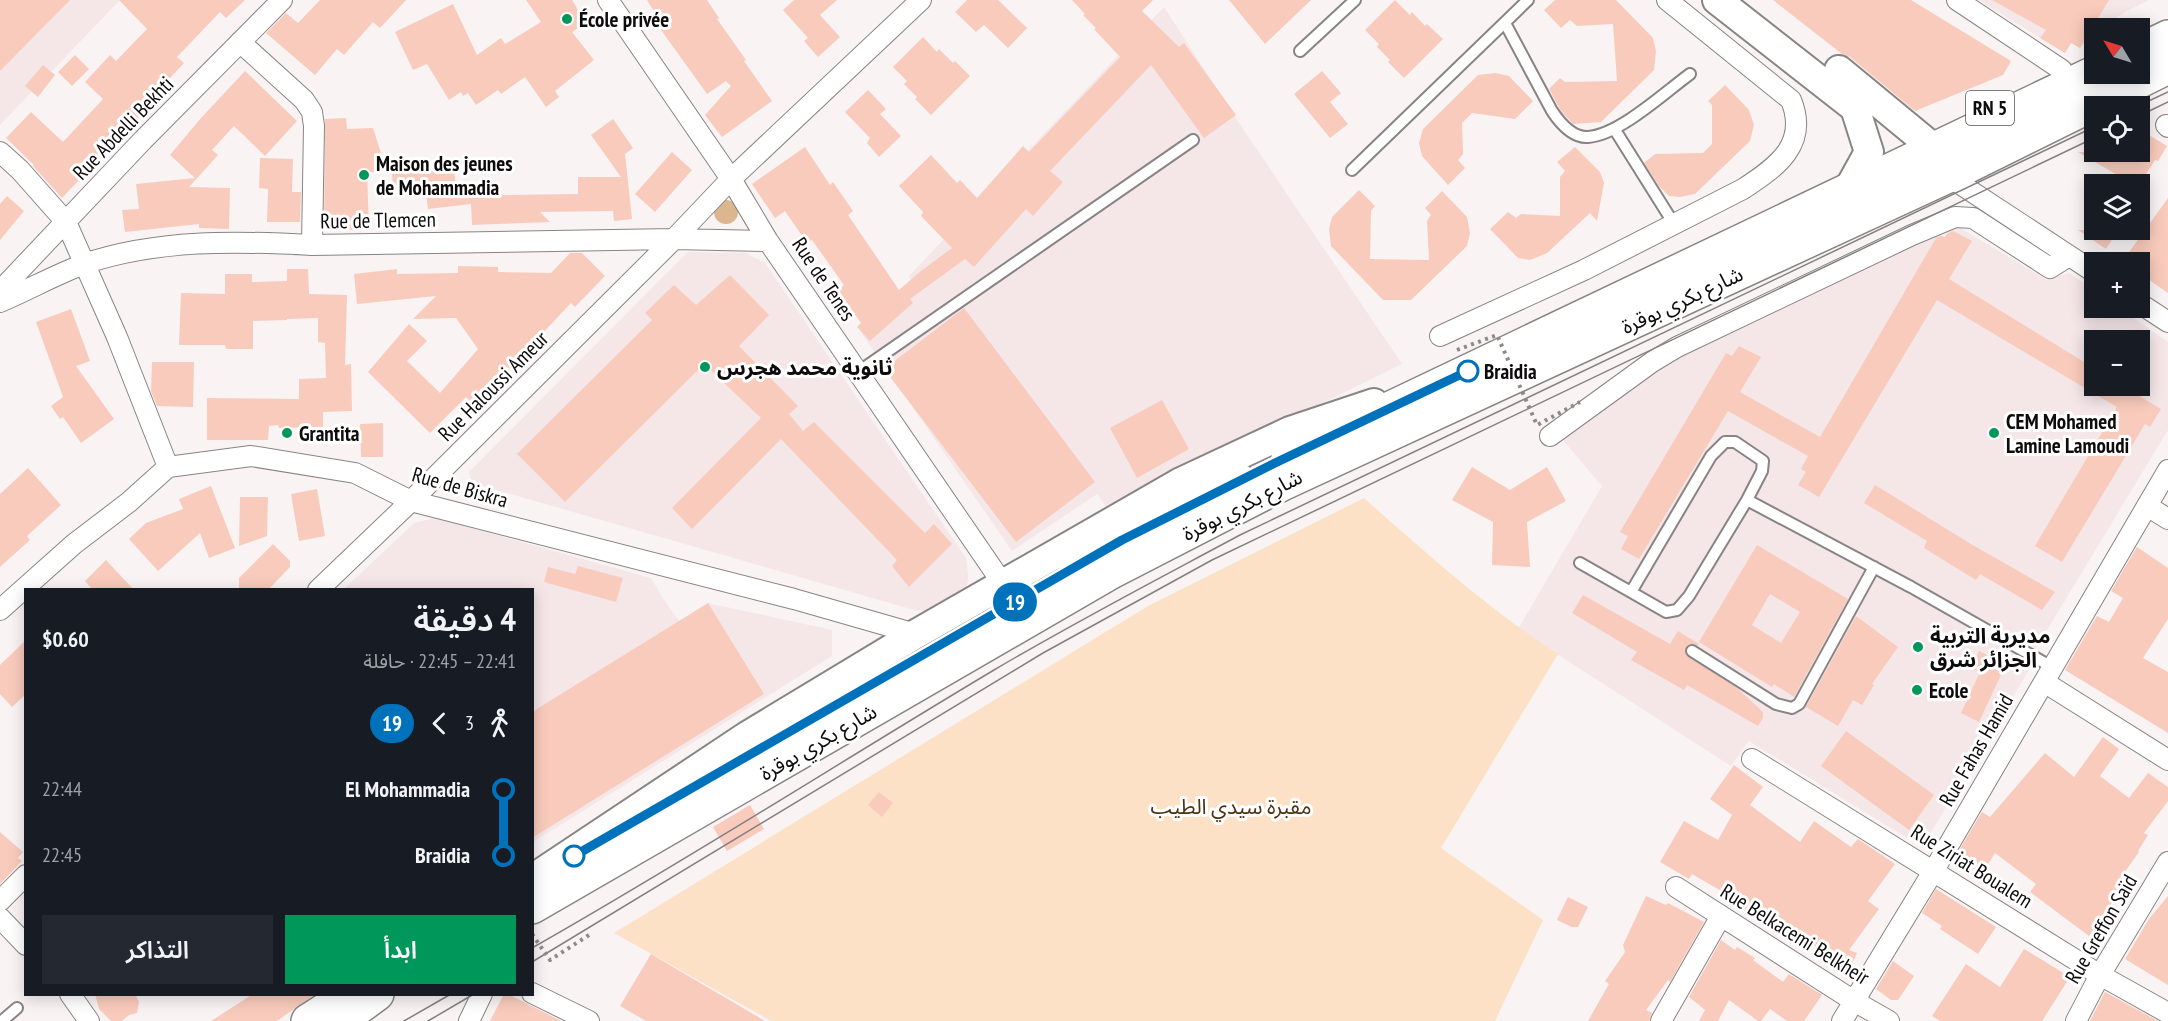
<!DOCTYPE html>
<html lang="ar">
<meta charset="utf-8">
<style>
body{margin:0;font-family:"PT Sans Narrow","Noto Sans Arabic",sans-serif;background:#242831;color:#f1f3f6;direction:rtl;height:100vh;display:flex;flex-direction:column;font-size:22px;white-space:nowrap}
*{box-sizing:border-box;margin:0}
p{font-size:20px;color:#9ea1a6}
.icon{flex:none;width:33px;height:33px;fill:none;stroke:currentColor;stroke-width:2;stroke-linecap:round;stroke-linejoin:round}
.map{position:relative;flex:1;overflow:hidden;direction:ltr}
.side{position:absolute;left:24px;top:588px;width:510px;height:408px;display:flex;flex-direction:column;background:#171b24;border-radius:0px;box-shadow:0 3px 15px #0003;direction:rtl}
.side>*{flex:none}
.badge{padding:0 12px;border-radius:20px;font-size:21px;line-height:39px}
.needle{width:39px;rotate:308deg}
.tools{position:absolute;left:2084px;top:18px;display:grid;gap:12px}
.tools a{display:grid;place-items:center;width:66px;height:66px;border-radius:0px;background:#171b24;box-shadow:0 3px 15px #0003;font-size:30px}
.map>.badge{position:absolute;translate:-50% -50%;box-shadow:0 0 0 3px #fff}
.legs{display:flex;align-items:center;gap:9px;height:66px;padding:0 18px;font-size:20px}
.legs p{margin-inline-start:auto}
.head{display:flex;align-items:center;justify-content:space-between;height:102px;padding:0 18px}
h1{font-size:33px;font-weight:600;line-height:45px}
.action{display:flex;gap:12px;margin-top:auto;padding:12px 18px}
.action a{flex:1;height:69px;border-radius:0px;background:#00985a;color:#fff;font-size:24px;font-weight:600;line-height:69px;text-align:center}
.action a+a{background:#242831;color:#f1f3f6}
ul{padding:0 18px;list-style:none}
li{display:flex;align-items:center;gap:21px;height:66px;font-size:22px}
li i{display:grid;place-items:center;width:9px;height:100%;margin:0 8px;background:currentColor}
li i::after{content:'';width:15px;height:15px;margin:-8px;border:4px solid;border-radius:50%;background:#171b24}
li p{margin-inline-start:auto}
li:first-child i{background:linear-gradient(#0000 50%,currentColor 0)}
li:last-child i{background:linear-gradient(currentColor 50%,#0000 0)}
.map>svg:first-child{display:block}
.built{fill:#f5e6e8;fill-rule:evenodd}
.green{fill:#fce1c6}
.forest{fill:#dcb68e}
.building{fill:#f9cbbc;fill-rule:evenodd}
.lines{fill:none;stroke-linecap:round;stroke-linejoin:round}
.lane-casing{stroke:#898484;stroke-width:14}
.street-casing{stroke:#898484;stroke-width:22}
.secondary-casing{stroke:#898484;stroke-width:32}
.highway-casing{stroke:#898484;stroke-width:36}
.lane{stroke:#fff;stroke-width:10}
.street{stroke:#fff;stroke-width:20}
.secondary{stroke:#fff;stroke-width:28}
.highway{stroke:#fff;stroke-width:33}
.tram{stroke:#848081;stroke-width:1.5}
.path-bridge{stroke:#8e898a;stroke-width:4;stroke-dasharray:3 4.5;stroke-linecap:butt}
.line-1-casing{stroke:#fff;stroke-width:14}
.line-1{stroke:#0072bc;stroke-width:9}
.poi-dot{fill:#00985a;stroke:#fff;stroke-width:2}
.stop-1-dot{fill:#fff;stroke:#0072bc;stroke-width:3}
.labels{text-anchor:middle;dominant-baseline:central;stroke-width:6;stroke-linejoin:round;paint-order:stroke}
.shield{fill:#fff;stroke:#565454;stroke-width:1.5}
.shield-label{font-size:20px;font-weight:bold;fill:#0d0b0b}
.poi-label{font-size:21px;font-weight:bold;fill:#0d0b0b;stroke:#fff;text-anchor:start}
.street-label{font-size:21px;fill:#0d0b0b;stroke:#fff}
.stop-label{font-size:21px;font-weight:bold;fill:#0d0b0b;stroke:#fff;text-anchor:start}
.park-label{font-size:21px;fill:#4d3212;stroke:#fff}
</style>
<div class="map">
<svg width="2168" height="1021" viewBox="0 0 2168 1021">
<rect width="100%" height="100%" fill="#f9f3f4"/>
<path class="built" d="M0,0H120L0,125Z
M1979,0H2149L2125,12L2101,28H2094V35L2080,48L2071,43L2065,53Z
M1164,7L1243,129L1402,364L1149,488L1106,506L1097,494L1012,551L862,334L918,292L909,276Z
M1952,223L2047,280L2069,273L2094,290V308H2119L2168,342V430L2035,650L2032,665L1922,847L1749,741L1731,766L1518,629L1602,486L1562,439L1655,368L1929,232L1945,237ZM2094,340H2139V386H2094Z
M688,252L746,253L765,263L966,558L968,574L967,587L958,602L934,613L911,609L472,483L469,472Z
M435,518L651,578L664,600L680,622L708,603L832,630V656L533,842L532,590H343L414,523Z"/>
<path class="green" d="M1364,498C1426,553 1488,609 1558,654L1441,848L1543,920L1495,1021H771L614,933L1148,606Z"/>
<path class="forest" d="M714 212a12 12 0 1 1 24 0a12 12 0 1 1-24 0Z"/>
<path class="building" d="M0,0H70L0,71Z
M119,0H245L226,18L220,12L177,57L184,63L153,96L157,100L131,126L128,123L77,176L80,179L62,198L33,166L34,165L6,138L31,112L63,142L103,99L85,82L110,55L116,61L147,29Z
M320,0H406L380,28L373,22L344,55L337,49L315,75L266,33L286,13L298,23Z
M526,0H572L586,23L572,32L594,60L555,91L559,97L546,107L525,77L501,94L498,90L476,105L468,93L463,96L461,92L449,100L427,64L413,70L395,32L453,4L477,55L501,38L505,44L541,22Z
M647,0H707L719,18L717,19L746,60L744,61L772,101L722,137L705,115L731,86L726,81L707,94L651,16L655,13Z
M794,0H837L820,15L840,37L818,57L804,41L808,38L783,10Z
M967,0H998L1027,28L1008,48L984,25L976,32L955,12Z
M1072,0H1153L1142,11L1179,47L1184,43L1236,115L1204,138L1151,65L1050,171L1063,182L1033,216L1026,209L974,267L965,259L910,299L913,303L870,341L857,327L861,323L838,290L844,285L812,240L807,243L785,211L775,218L752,184L805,147L830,185L833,182L853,211L848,215L899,290L921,271L952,248L921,216L923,212L899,186L931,155L957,183L960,180L977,198L1023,146L1029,152L1120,57L1094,29L1096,28L1083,15L1085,14Z
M1229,0H1311L1265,44Z
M1395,0L1410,15L1412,12L1425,26L1427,24L1443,39L1404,78L1388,62L1390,60L1377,47L1379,44L1365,30Z
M1555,0H1616L1653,38L1656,51L1654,70L1601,122L1573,124L1561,111L1549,89L1560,78L1565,82L1617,81L1613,24L1577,26L1570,20L1561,28L1544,10Z
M1773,0H1911L2011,61L2003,75L1915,111L1850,57L1842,54Z
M1992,0H2109L2080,48L2071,43L2065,53L2040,38L2046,30Z
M923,37L937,52L939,49L953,63L955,61L970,76L931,115L915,99L917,97L904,84L907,81L893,67Z
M75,55L89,69L72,86L58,72Z
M43,65L55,75L38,97L25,86Z
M245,71L297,121L265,156L234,126L212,150L218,155L189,187L230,188L229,229L199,228V224L125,232L122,210L139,209L136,184L195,178L170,155L201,118Z
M1322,71L1341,93L1330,102L1348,124L1330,138L1294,94Z
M1495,73L1509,76L1533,101L1515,119L1472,113L1462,123L1463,154L1458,160L1465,168L1448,185L1422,156L1419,143L1423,129L1478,75Z
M1725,85L1749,110L1754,125L1750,141L1695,194L1680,197L1669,196L1659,186L1644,163L1655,154L1703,153L1712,144V105L1708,101Z
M868,90L886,109L880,114L901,136L879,157L867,143L870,138L845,112Z
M346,118L347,129L373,128L387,172H367L369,229L324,231L325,119Z
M613,119L633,148L625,154L632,219L614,221L613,211L540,212L550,222L472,225L471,204L428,209L425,185L393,186L392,174L454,167L456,188L501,187V195L578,194V177H621L591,135Z
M2139,129L2167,146L2158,161L2155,160L2140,184H2120L2124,179L2078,152H2139Z
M1575,147L1600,172L1604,183L1597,221L1590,213L1547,253L1530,260L1518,258L1490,229L1508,212L1516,218L1521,214L1560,216V177L1565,171L1557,162Z
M672,152L692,170L655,212L635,194Z
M260,158L293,159L292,192H301L300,222H267L268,189L259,188Z
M1359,190L1375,206L1371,211L1370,259L1429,260L1427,221L1431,215L1425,208L1442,191L1467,217L1470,233L1467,246L1411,300H1383L1331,246L1329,229L1332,217Z
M7,196L24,211L0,240V204Z
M2168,198V293L2139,273V262H2122Z
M2078,230H2118L2106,249Z
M1953,231L1972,241L1949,279L2094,368V386H2123L2161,409L2150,427L2145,424L2062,562L2035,546L2117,407L1937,300L1819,497L1798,485L1806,472L1801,469L1808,456L1728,411L1639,559L1621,549L1628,536L1620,532L1726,353L1732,356L1739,346L1761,357L1740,392L1820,437L1936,238L1941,236L1945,237L1947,234Z
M570,253H582L605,276L575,307L571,303L509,369L507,367L474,405L466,397L430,433L368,372L409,324L427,341L407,361L440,393L478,349L456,318L413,319L436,296L357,304L354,274L397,269V274L458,273V266L498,267V272L551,273Z
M287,269H308L309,294L347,295L345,365L351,364L352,411L323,412V427L279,428L278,425L269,426L268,440H207V398L299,399V379L326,378L325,343L318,342V318L287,319V320L253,321V349H226L225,345H179L181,293L225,294V274H252V282L287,281Z
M730,275L769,315L739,346L798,406L789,414L803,431L814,422L925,533L934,524L952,544L909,587L892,566L897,560L781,439L692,529L672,508L761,418L704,364L565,502L517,454L652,320L645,313L674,285L696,305Z
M964,308L1095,482L1016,542L884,369Z
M71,309L90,361L76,366L114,419L81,443L63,417L60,419L51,406L63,397L36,322Z
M152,362H194L193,407L157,406L151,391Z
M1162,400L1189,449L1137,478L1110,428Z
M383,423V457H361L360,424Z
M1472,467L1510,490L1547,467L1566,501L1527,522L1530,567L1492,565L1493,522L1452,500Z
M28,468L61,505L27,536L30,540L0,567V494Z
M1875,485L1971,544L2055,592L2042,610L1980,574L1976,580L1924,548L1927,541L1864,503Z
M211,486L235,548L209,558L200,533L158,571L129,539L146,523L183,509L179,499Z
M317,489L325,536L299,541L291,494Z
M240,497H268L267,536L239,546Z
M273,544L290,561V567L268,590H239V578Z
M1757,545L1848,599L1794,697L1774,684L1772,687L1699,642ZM1770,594L1800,612L1781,643L1752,625Z
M2137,547L2168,568V619L2143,658L2168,672V733L2065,670L2097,616L2109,622L2123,598L2111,591Z
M106,560L134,590H93L85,581Z
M578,566L623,578L616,602L544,582L548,567L575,574Z
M1583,595L1670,644L1678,631L1699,644L1698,646L1693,644L1688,645L1685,650L1686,655L1738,689L1763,712V718L1758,726L1687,685L1684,690L1631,660L1637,652L1572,613Z
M708,603L764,694L532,838V712Z
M1856,616L1898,647L1872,684L1874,685L1862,705L1853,700L1838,726L1806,707Z
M26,640V694L12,707L0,694V665Z
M1979,651L2006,664L1979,722L1961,713L1980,672L1971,668Z
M1846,731L1934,795L1909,830L1821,766Z
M2103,737L2119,749L2100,776L2129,798L2148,773L2168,787V801L2144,833L2148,835L2138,851L2139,852L2114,887L2120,892L2089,936L2030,892L2036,884L1995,853L1982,874L1955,857L1982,812L1990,817L2045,753L2074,777Z
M1734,765L1763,787L1750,805L1800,842L1814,821L1851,847L1858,839L1895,864L1868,901L1879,909L1849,950L1857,953L1849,970L1809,942L1804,949L1720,896L1723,892L1692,874L1689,879L1660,862L1684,821L1718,840L1732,815L1710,799Z
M879,792L893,803L882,817L868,805Z
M750,805L764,829L727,851L713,827Z
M0,832L23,852L18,858L22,861L0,884Z
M1936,889L1996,927L1978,954L1940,929L1942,926L1922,913Z
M1646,896L1666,905L1668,903L1704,922L1670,982L1668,980L1646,1010L1652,1013L1649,1021H1588L1609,984L1605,981L1625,952L1623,945Z
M2168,896V985L2125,959L2149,919Z
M1568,897L1588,907L1578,927H1572L1557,920Z
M1721,940L1735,950L1737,947L1755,958L1753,960L1783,982L1789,974L1822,995L1804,1021H1787L1770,1009L1761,1021H1758L1729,1000L1718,1021H1699L1705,1010L1689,997Z
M2024,949L2070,977L2042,1021H1940L1932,1016L1966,964L2000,987Z
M651,954L765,1021H646L620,1006Z
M1893,961L1914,976L1898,1000H1891L1876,989Z
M2105,992L2158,1021H2090Z
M95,994H135L139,1002L137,1013L129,1015L122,1021H111L99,1009Z
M253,994H315L277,1021H211Z
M504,994H508L561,1021H490Z"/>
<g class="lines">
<g class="lane-casing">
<path id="lane" d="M1505,23L1552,111C1560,123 1572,138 1588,137C1619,135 1664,93 1690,74
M1300,51L1355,0
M1615,130L1674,224
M1352,170L1528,0
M858,372L1193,140
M1580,563L1631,592L1711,456L1725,442H1735L1763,461L1762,471L1747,500L1911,587L2052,667
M1631,592L1666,612L1677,610L1689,596L1747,500
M1692,651L1776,704L1792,708L1799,704L1874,567
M2,1021L17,1008"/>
</g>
<g class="street-casing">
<path id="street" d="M608,0L731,179L768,241L1003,584
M1957,0L2062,70
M240,42L304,100L312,112L314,126L312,245
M2166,125L2168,127
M0,152L20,170L66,222L117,337L168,467
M1948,176L2094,272
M0,291L143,140L282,0
M0,302C28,290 55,275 84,264C157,239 237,241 312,245L674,239L768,241
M2139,303L2168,322
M1440,336L1584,270L1743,189C1777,167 1809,144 1791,100L1667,0
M1550,436L1652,362L1677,347L1912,235L1955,217L1973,218L2050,268L2069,256
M2147,506L2168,519
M318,590L411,501L674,239L731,179L921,0
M0,610L74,544L129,502L168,467L251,456L355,473L411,501L794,599L916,634
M2044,682L2168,760
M1752,759L2100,975L2168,1013
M1676,887L1854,1001L1889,1021
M0,901L26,875
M0,918L26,945
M532,993L589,1021
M70,994L89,1021
M469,1021L482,994
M1661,1021L1721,916
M1842,1021L1934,870L2168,470
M2076,1021L2100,975L2168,862"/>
</g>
<g class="secondary-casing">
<path id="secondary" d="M1717,0L1855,108L1869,152L1848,190
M1839,70L1925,141
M532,879L747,736L916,634L1181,482L1290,431L1374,403"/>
</g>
<g class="highway-casing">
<path id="highway" d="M2139,51L2168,37
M1288,457L2094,73
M1076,567L1122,540L1240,481
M532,907L1113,571L1282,484L1948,176L2168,67
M308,1021L350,994
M340,1021L377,994"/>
</g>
<use href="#lane" class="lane"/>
<use href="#street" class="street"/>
<use href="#secondary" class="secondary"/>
<use href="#highway" class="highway"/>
<path class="tram" d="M2138,106L2168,92
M2139,116L2168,102
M532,948C689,859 840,762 994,670C1075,622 1158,579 1240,535L2094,127
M532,962L1043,653L1212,560L2094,138
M404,1021L451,994
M428,1021L474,994"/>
<path class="path-bridge" d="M1457,350L1497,335L1537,425L1580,402
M532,934L550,960L589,935"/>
</g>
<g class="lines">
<g class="line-1-casing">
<path id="line-1" d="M574,856L1122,540L1275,463L1468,371"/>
</g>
<use href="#line-1" class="line-1"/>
</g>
<g class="poi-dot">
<circle cx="567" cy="19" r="6"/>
<circle cx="364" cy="175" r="6"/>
<circle cx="705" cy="367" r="6"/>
<circle cx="287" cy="433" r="6"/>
<circle cx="1994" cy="433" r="6"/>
<circle cx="1918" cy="647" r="6"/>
<circle cx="1917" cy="690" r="6"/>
</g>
<g class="stop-1-dot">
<circle cx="1468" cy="371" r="10"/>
<circle cx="574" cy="856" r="10"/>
</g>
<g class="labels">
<rect class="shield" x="1966" y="91" width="48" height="34" rx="4.5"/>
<g class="shield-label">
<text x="1990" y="108">RN 5</text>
</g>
<g class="poi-label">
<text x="579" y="19">École privée</text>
<text x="376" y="163">Maison des jeunes<tspan x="376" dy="24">de Mohammadia</tspan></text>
<text x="717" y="367">ثانوية محمد هجرس</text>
<text x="2006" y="421">CEM Mohamed<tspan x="2006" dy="24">Lamine Lamoudi</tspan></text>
<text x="299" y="433">Grantita</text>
<text x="1930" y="635">مديرية التربية<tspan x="1930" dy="24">الجزائر شرق</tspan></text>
<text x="1929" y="690">Ecole</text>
</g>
<g class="street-label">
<text transform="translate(123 128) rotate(-46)">Rue Abdelli Bekhti</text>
<text transform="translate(378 220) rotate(-1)">Rue de Tlemcen</text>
<text transform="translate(824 279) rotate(56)">Rue de Tenes</text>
<text transform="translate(1682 300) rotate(-25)">شارع بكري بوقرة</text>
<text transform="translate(493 386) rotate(-45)">Rue Haloussi Ameur</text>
<text transform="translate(460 487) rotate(16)">Rue de Biskra</text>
<text transform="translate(1242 505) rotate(-27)">شارع بكري بوقرة</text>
<text transform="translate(818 742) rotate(-30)">شارع بكري بوقرة</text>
<text transform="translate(1976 750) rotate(-60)">Rue Fahas Hamid</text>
<text transform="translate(1972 866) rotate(32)">Rue Ziriat Boualem</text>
<text transform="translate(2101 929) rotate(-60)">Rue Greffon Saïd</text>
<text transform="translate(1795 934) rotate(32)">Rue Belkacemi Belkheir</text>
</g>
<g class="stop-label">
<text x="1484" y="371">Braidia</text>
</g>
<g class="park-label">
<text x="1231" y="806">مقبرة سيدي الطيب</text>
</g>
</g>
</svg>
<div class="tools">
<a><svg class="needle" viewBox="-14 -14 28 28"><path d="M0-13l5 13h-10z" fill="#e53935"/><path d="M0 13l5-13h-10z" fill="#9ea1a6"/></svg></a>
<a><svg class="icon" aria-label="locate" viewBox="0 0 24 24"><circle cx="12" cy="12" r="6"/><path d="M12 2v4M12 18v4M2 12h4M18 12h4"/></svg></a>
<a><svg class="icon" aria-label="layers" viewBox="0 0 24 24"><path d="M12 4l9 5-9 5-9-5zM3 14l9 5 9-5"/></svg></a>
<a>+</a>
<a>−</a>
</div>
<b class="badge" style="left:1015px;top:602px;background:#0072bc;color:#fff">19</b>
<section class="side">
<div class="head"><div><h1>4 دقيقة</h1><p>22:41 – 22:45 · حافلة</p></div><b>$0.60</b></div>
<div class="legs"><svg class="icon" aria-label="walk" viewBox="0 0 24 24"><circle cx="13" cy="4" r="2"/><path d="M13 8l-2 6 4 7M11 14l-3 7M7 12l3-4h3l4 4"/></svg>3<svg class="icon" aria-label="back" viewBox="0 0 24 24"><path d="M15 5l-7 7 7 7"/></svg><b class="badge" style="background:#0072bc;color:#fff">19</b></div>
<ul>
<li><i style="color:#0072bc"></i><b>El Mohammadia</b><p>22:44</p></li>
<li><i style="color:#0072bc"></i><b>Braidia</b><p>22:45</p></li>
</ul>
<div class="action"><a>ابدأ</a><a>التذاكر</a></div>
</section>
</div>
